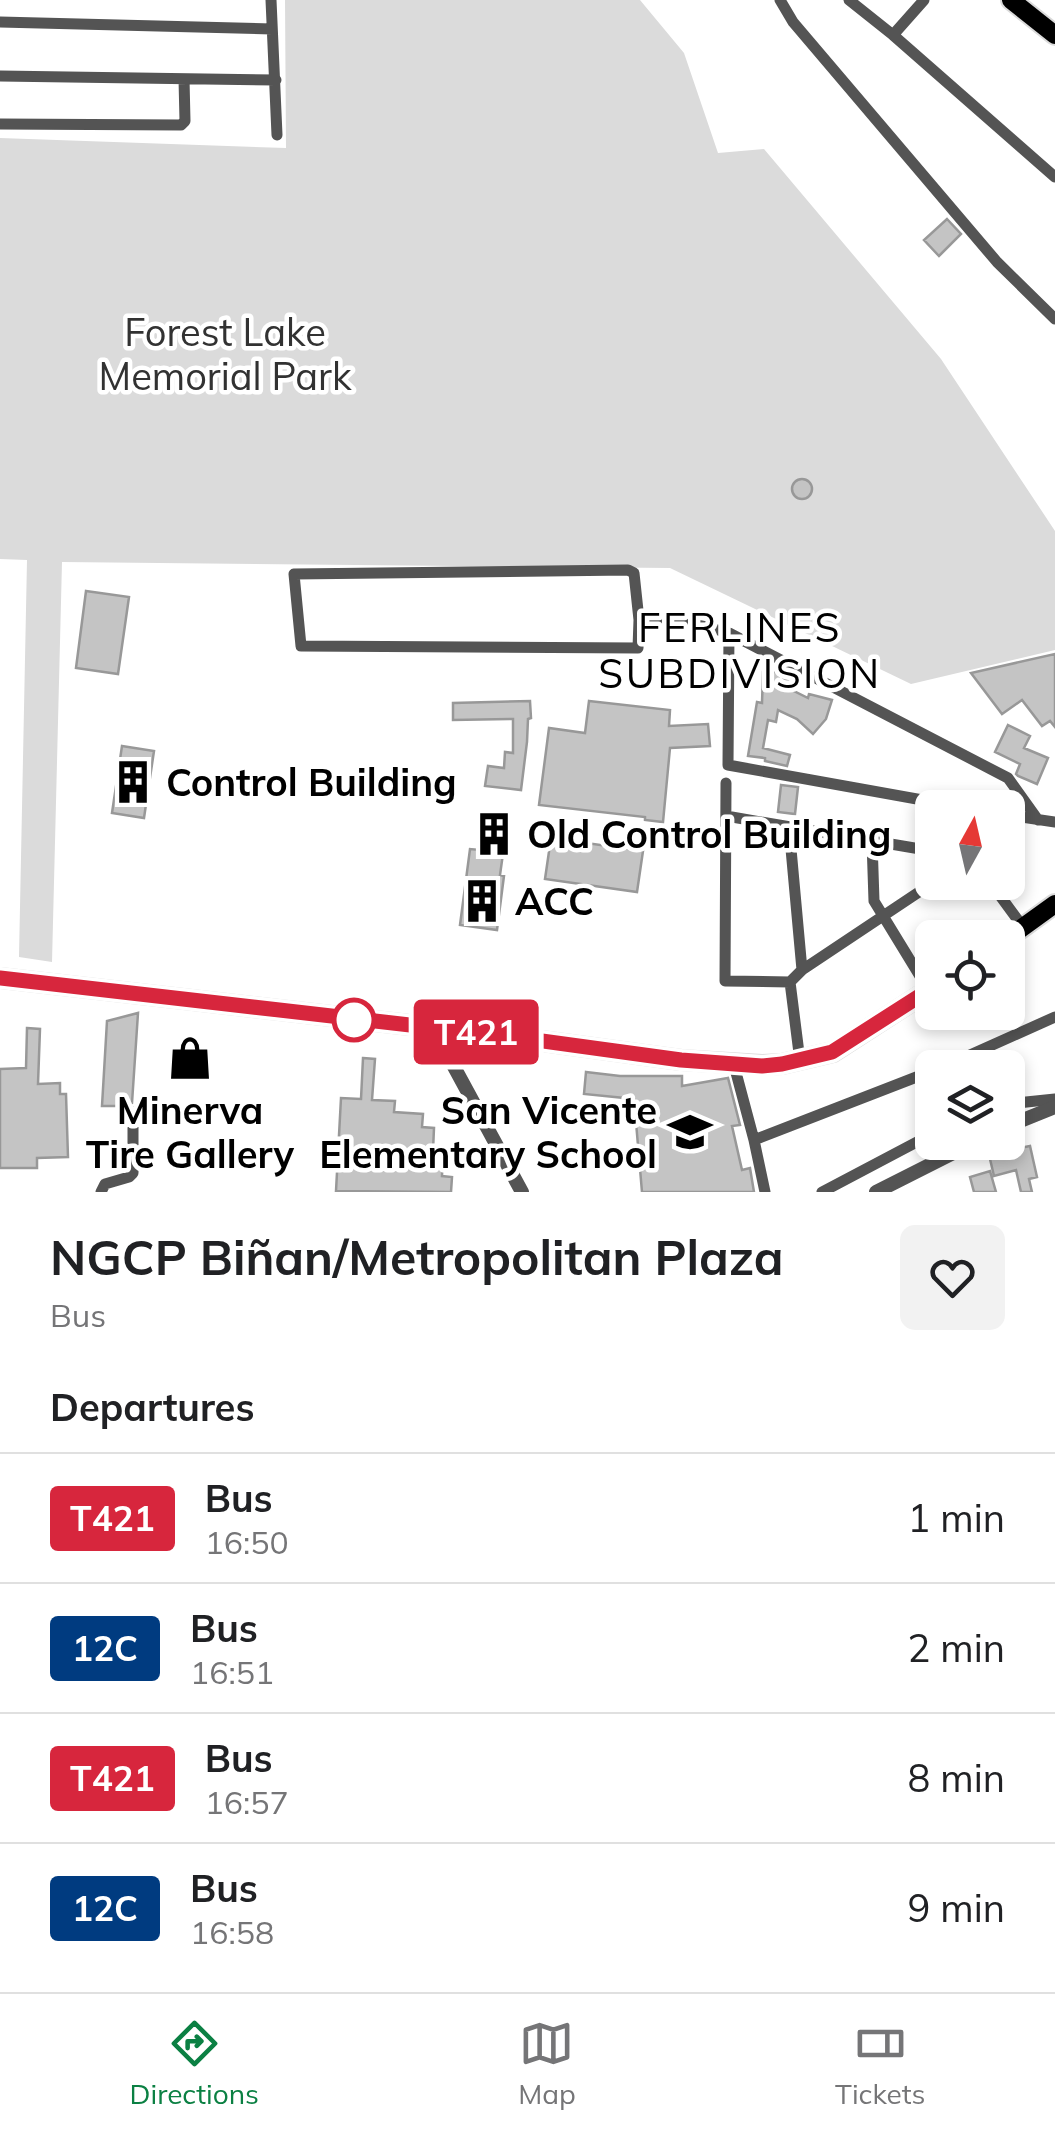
<!DOCTYPE html>
<meta charset="utf-8">
<style>
body{margin:0;font-family:Mulish,sans-serif;background:#f2f2f2;color:#202124;height:100vh;display:flex;flex-direction:column;font-size:38px;white-space:nowrap}
*{box-sizing:border-box;margin:0}
p{font-size:32px;color:#757577}
.icon{flex:none;width:55px;height:55px;fill:none;stroke:currentColor;stroke-width:2;stroke-linecap:round;stroke-linejoin:round}
.map{position:relative;height:1192px;overflow:hidden}
.side{display:flex;flex-direction:column;background:#fff;flex:1}
.side>*{flex:none}
.badge{padding:0 20px;border-radius:8px;font-size:35px;line-height:65px}
.needle{width:65px;rotate:8deg}
.tools{position:absolute;left:915px;top:790px;display:grid;gap:20px}
.tools a{display:grid;place-items:center;width:110px;height:110px;border-radius:15px;background:#fff;box-shadow:0 5px 15px #0003;font-size:50px}
.map>.badge{position:absolute;translate:-50% -50%;box-shadow:0 0 0 5px #fff}
h2{padding:0 50px;font-size:38px;line-height:90px}
.round{display:grid;place-items:center;flex:none;width:105px;height:105px;border-radius:15px;background:#f2f2f2}
.overview{display:flex;align-items:center;justify-content:space-between;height:170px;padding:0 50px}
h1{font-size:48px;font-weight:700;line-height:75px}
ul{padding:0;list-style:none}
li{display:flex;align-items:center;gap:30px;height:130px;padding:0 50px;border-top:2px solid #e0e0e0}
li div{flex:1}
li b{display:block;font-size:38px}
li em{font-style:normal}
li .badge{min-width:110px;font-weight:700;text-align:center}
.tabs{display:flex;justify-content:space-around;align-items:center;height:140px;border-top:2px solid #e0e0e0;background:#fff;font-size:28px;color:#757577}
.tabs a{display:grid;justify-items:center;gap:5px}
.tabs .active{color:#0b8043}
.map>svg:first-child{display:block}
.green{fill:#dbdbdb}
.building{fill:#c4c4c4;stroke:#989898;stroke-width:2.5}
.lines{fill:none;stroke-linecap:round;stroke-linejoin:round}
.trunk-casing{stroke:#dbdbdb;stroke-width:22}
.minor{stroke:#545454;stroke-width:11}
.tertiary{stroke:#545454;stroke-width:14}
.trunk{stroke:#000;stroke-width:18}
.line-casing{stroke:#fff;stroke-width:22}
.line{stroke:#d7263d;stroke-width:15}
.stop-dot{fill:#fff;stroke:#d7263d;stroke-width:5}
.labels{text-anchor:middle;dominant-baseline:central;stroke-width:9;stroke-linejoin:round;paint-order:stroke}
.park-label{font-size:38px;fill:#323232;stroke:#fff}
.poi-label{font-size:38px;font-weight:bold;fill:#000;stroke:#fff;text-anchor:start}
.neighbourhood-label{font-size:40px;letter-spacing:2.5px;fill:#000;stroke:#fff}
</style>
<div class="map">
<svg width="1055" height="1192" viewBox="0 0 1055 1192">
<rect width="100%" height="100%" fill="#fff"/>
<path class="green" d="M285,0H640L684,53L718,153L764,149L941,359L1055,531V650L911,684L670,568L62,562L52,962L19,957L27,560L0,559V138L286,148Z"/>
<path class="building" d="M947,219L961,234L939,256L924,240Z
M792 489a10 10 0 1 1 20 0a10 10 0 1 1-20 0Z
M86,591L129,597L118,674L76,668Z
M1055,654V727L1050,721L1042,726L1022,700L1002,714L971,673Z
M763,672H780V678L788,681L786,687L808,698L809,694L832,700L826,719L813,734L797,719L778,710L776,722L768,720L763,748L790,755L787,766L765,761V758L748,756L757,702L762,703Z
M530,701L531,718L528,719L527,742L521,790L485,786L488,766L504,768L505,752L513,753V719L453,720V703Z
M589,701L670,710L669,726L708,724L710,746L670,748L663,822L645,820V817L539,805L549,728L585,733Z
M1008,725L1030,736L1024,748L1048,758L1037,784L1018,776L1016,774L1020,764L995,752Z
M122,746L154,751L144,818L112,813Z
M781,785L798,787L795,814L778,812Z
M485,815L508,818L500,875L504,876L497,930L460,925L470,849L480,850Z
M551,838L643,851L637,892L545,879Z
M138,1013L132,1103L126,1106H102L107,1021Z
M27,1028L40,1029L38,1084L60,1083V1094H66L68,1157L37,1158V1168H0V1069L26,1068Z
M363,1058L375,1059L372,1100L395,1101L394,1112L423,1114L422,1127L434,1128L433,1151H443L442,1176L452,1177L451,1192L336,1191L341,1098L361,1099Z
M586,1072L620,1076H682V1086L728,1078L740,1125L732,1126L742,1170L750,1168L754,1192H642L634,1099L584,1094Z
M986,1142H1002L1004,1151L1030,1146L1037,1177L1029,1179L1032,1192H1021L1016,1170L994,1176Z
M990,1171L996,1192H974L970,1177Z"/>
<g class="lines">
<g class="trunk-casing">
<path id="trunk" d="M1011,0L1055,35
M1008,938L1055,904
M0,978L506,1036L681,1060L762,1065L782,1064L833,1052L932,988"/>
</g>
<path class="minor" d="M271,0L277,135
M780,0L793,22L997,262L1055,319
M849,0L893,35L1055,177
M0,22L272,29
M893,35L924,0
M0,76L276,80
M0,124L181,125L185,121L184,79
M628,570L634,573L639,620L638,648L301,646L294,574Z
M639,620L699,625L729,633L1008,778L1038,820
M729,633L728,765L967,808
M726,783L725,981L790,982L802,970L934,882
M1008,815L1055,822
M726,816L932,851
M789,827L802,970
M872,841L874,901L929,991
M990,882L1023,927
M790,982L800,1061
M734,1065L754,1140L765,1192
M941,1068L1055,1017
M1008,1104L1055,1099
M754,1140L932,1071
M101,1192L105,1184L129,1177L133,1173V1112
M822,1192L932,1134"/>
<path class="tertiary" d="M433,1028L522,1192
M1008,1126L1055,1107
M876,1192L975,1142"/>
<use href="#trunk" class="trunk"/>
</g>
<g class="lines">
<g class="line-casing">
<path id="line" d="M0,978L506,1036L681,1060L762,1066L782,1064L832,1052L932,988"/>
</g>
<use href="#line" class="line"/>
</g>
<defs>
<g id="building-bare" transform="scale(3.45)"><path d="M-4-6H4V6H1V3H-1V6H-4ZM-2.5-4.3h1.7v1.8h-1.7ZM.8-4.3h1.7v1.8H.8ZM-2.5-1h1.7V.8h-1.7ZM.8-1h1.7V.8H.8Z" fill="#000" stroke="#fff" stroke-width="2.5" paint-order="stroke"/></g>
<g id="shop-bare" transform="scale(3.45)"><path d="M-5-2.5h2.3a2.7 3.5 0 0 1 5.4 0H5L5.5 6h-11ZM-1.5-2.5h3a1.5 2.3 0 0 0-3 0Z" fill="#000" stroke="#fff" stroke-width="2.5" paint-order="stroke"/></g>
<g id="school-bare" transform="scale(3.45)"><path d="M0-5L7-2L0 1L-7-2ZM-4 1L0 2.5L4 1V4Q0 6-4 4Z" fill="#000" stroke="#fff" stroke-width="2.5" paint-order="stroke"/></g>
</defs>
<g fill-rule="evenodd">
<use href="#building-bare" x="133" y="782"/>
<use href="#building-bare" x="494" y="834"/>
<use href="#building-bare" x="482" y="901"/>
<use href="#shop-bare" x="190" y="1058"/>
<use href="#school-bare" x="690" y="1132"/>
</g>
<circle class="stop-dot" cx="354" cy="1020" r="20"/>
<g class="labels">
<g class="park-label">
<text x="225" y="332">Forest Lake<tspan x="225" dy="44">Memorial Park</tspan></text>
</g>
<g class="poi-label">
<text x="166" y="782">Control Building</text>
<text x="527" y="834">Old Control Building</text>
<text x="515" y="901">ACC</text>
<text x="190" y="1110" text-anchor="middle">Minerva<tspan x="190" dy="44">Tire Gallery</tspan></text>
<text x="657" y="1110" text-anchor="end">San Vicente<tspan x="657" dy="44">Elementary School</tspan></text>
</g>
<g class="neighbourhood-label">
<text x="740" y="627">FERLINES<tspan x="740" dy="46">SUBDIVISION</tspan></text>
</g>
</g>
</svg>
<div class="tools">
<a><svg class="needle" viewBox="-14 -14 28 28"><path d="M0-13l5 13h-10z" fill="#e53935"/><path d="M0 13l5-13h-10z" fill="#757577"/></svg></a>
<a><svg class="icon" aria-label="locate" viewBox="0 0 24 24"><circle cx="12" cy="12" r="6"/><path d="M12 2v4M12 18v4M2 12h4M18 12h4"/></svg></a>
<a><svg class="icon" aria-label="layers" viewBox="0 0 24 24"><path d="M12 4l9 5-9 5-9-5zM3 14l9 5 9-5"/></svg></a>
</div>
<b class="badge" style="left:476px;top:1032px;background:#d7263d;color:#fff">T421</b>
</div>
<section class="side">
<div class="overview"><div><h1>NGCP Biñan/Metropolitan Plaza</h1><p>Bus</p></div><a class="round"><svg class="icon" aria-label="heart" viewBox="0 0 24 24"><path d="M12 20l-8-8c-3-5 5-10 8-4 3-6 11-1 8 4z"/></svg></a></div>
<h2>Departures</h2>
<ul>
<li><span class="badge" style="background:#d7263d;color:#fff">T421</span><div><b>Bus</b><p>16:50</p></div><em>1 min</em></li>
<li><span class="badge" style="background:#003b80;color:#fff">12C</span><div><b>Bus</b><p>16:51</p></div><em>2 min</em></li>
<li><span class="badge" style="background:#d7263d;color:#fff">T421</span><div><b>Bus</b><p>16:57</p></div><em>8 min</em></li>
<li><span class="badge" style="background:#003b80;color:#fff">12C</span><div><b>Bus</b><p>16:58</p></div><em>9 min</em></li>
</ul>
</section>
<nav class="tabs">
<a class="active"><svg class="icon" aria-label="directions" viewBox="0 0 24 24"><path d="M12 3l9 9-9 9-9-9zM9 14v-3h6M13 9l2 2-2 2"/></svg>Directions</a>
<a><svg class="icon" aria-label="map" viewBox="0 0 24 24"><path d="M3 6l6-2 6 2 6-2v14l-6 2-6-2-6 2zM9 4v14M15 6v14"/></svg>Map</a>
<a><svg class="icon" aria-label="tickets" viewBox="0 0 24 24"><path d="M3 7h18v10H3zM15 7v10"/></svg>Tickets</a>
</nav>
